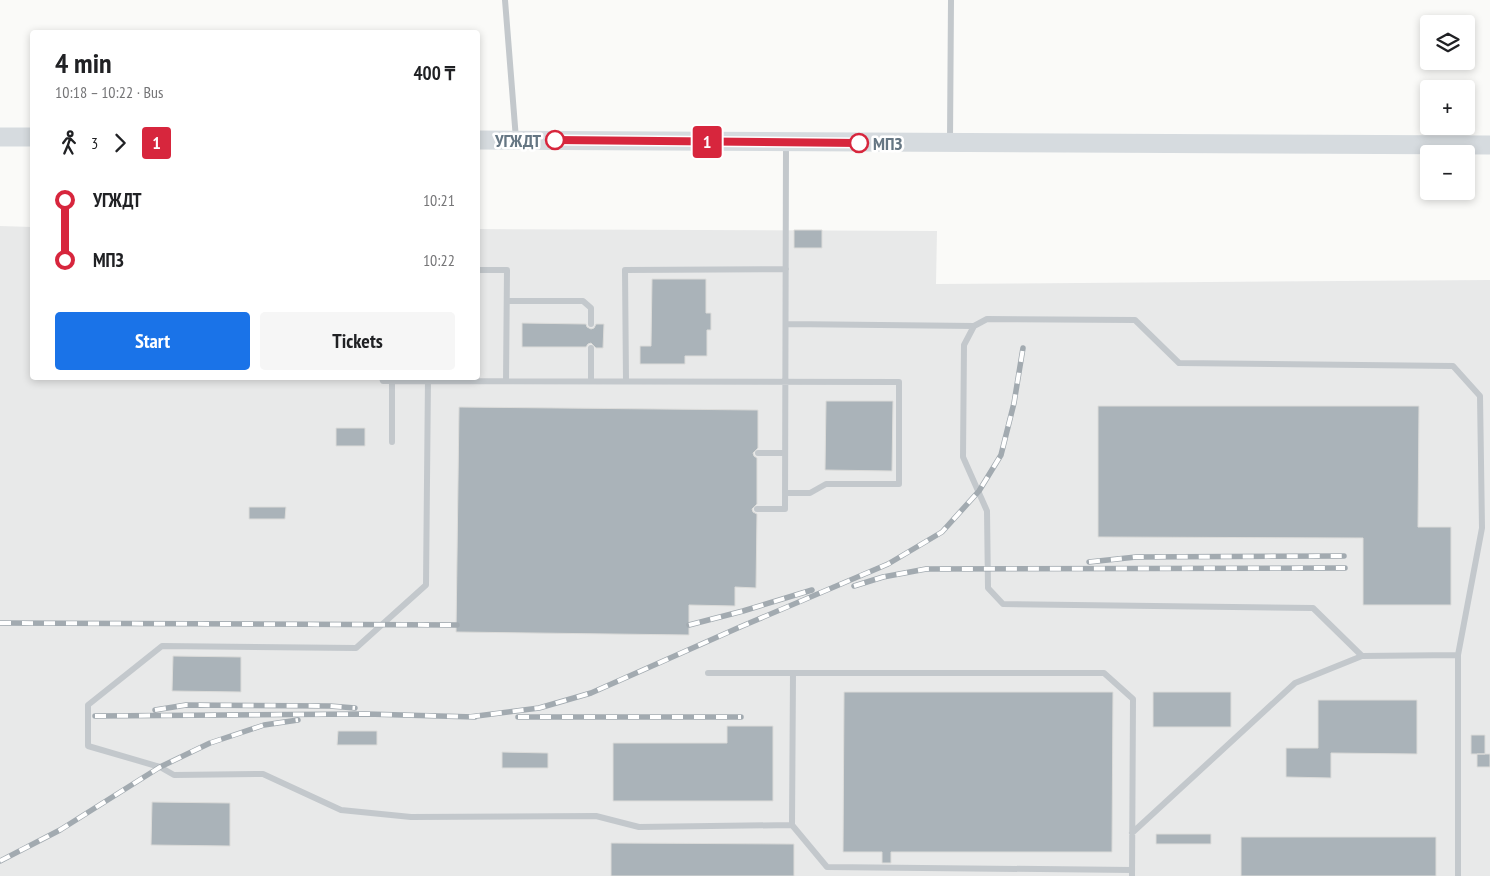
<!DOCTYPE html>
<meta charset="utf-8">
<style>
body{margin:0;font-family:"PT Sans Narrow",sans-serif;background:#f6f6f6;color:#202124;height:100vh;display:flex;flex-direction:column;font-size:19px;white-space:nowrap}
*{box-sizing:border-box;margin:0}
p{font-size:16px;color:#757577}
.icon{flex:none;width:28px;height:28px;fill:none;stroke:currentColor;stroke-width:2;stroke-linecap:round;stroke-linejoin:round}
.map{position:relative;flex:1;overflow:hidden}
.panel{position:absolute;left:30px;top:30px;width:450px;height:350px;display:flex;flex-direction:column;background:#fff;border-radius:5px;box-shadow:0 2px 8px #0003}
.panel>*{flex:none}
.badge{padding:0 10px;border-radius:4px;font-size:18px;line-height:32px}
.buttons{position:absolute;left:1420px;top:15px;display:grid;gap:10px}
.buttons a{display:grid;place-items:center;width:55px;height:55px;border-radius:5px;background:#fff;box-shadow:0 2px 8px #0003;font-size:25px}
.map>.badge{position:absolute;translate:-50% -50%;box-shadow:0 0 0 2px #fff}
.legs{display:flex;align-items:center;gap:8px;height:55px;padding:0 25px;font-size:16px}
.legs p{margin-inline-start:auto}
.headline{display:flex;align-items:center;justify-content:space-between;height:85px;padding:0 25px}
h1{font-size:28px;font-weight:600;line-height:38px}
.primary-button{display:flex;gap:10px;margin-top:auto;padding:10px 25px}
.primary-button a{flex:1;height:58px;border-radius:5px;background:#1a73e8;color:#fff;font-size:20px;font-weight:600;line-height:58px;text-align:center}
.primary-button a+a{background:#f6f6f6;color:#202124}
ul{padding:0 25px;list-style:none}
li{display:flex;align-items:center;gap:18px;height:60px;font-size:19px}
li i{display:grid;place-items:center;width:8px;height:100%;margin:0 6px;background:currentColor}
li i::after{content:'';width:12px;height:12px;margin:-6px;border:4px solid;border-radius:50%;background:#fff}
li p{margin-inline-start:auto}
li:first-child i{background:linear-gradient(#0000 50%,currentColor 0)}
li:last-child i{background:linear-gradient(currentColor 50%,#0000 0)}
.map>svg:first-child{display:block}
.built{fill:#e8e9e9}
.building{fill:#aab3b9;stroke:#dcdcda}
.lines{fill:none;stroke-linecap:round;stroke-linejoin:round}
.lane{stroke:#c3c8cc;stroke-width:6}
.secondary{stroke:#d6dbdf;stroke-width:19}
.rail-casing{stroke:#a2aab0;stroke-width:5.5}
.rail{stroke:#fff;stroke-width:4;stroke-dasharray:11;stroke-linecap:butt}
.line-1-casing{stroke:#fff;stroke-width:11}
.line-1{stroke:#d7263d;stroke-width:8}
.stop-1-dot{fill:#fff;stroke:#d7263d;stroke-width:2.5}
.labels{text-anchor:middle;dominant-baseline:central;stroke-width:5;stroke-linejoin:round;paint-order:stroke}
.stop-label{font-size:18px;font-weight:bold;fill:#657683;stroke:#fff;text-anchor:end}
</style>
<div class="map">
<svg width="1490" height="876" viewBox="0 0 1490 876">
<rect width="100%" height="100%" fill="#fafaf8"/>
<path class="built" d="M0,226L32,227V378H478V229L937,231L936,284L1490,280V876H0Z"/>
<path class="building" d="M794,230H822V248H794Z
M652,279H706V313H711V330H707V356H685V364H640V346H651Z
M522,323L586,324L587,327L591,329L594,328L596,324H604L603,348H596L591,343L588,344L586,347H522Z
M826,401H893L892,471L825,470Z
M1098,406H1419L1418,527H1451V605H1363V538L1098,537Z
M459,407L758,410V448L753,453L754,456L757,458V504L752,509L753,512L757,514L756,588L735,587V606L689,605V635L456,632Z
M336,428H365V446H336Z
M249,507H286L285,519H249Z
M173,656L241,657V692L172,691Z
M844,692H1113L1112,852H891V863H882V852H843Z
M1153,692H1231V727H1153Z
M1318,700H1417V754L1331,753V778L1286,777V748H1318Z
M727,726H773V801H613V743H727Z
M338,731H377V745H337Z
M1471,735H1485V754H1471Z
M502,752L548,753V768H502Z
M1477,754H1490V767H1477Z
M152,802L230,803V846L151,845Z
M1156,834H1211V844H1156Z
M1241,837H1436V876H1241Z
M611,843L794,844V876H611Z"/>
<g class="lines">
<path class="lane" d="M505,0L516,139
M950,140L951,0
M478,270H507L506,381
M507,301H583L591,308V324
M786,324L974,326L987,319L1135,320L1179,363L1453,366L1480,396L1482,528L1458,655V876
M974,326L964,345L963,457L987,511L988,588L1003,604L1313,608L1362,656L1458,655
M591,348V381
M382,378L383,381H392L899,382V484H826L810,493H785
M428,378L426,585L356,648L162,646L88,705V746L160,767L174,775L263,774L341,810L411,817L596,816L639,827L792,825
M626,381L625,270L786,269
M392,442V378
M758,453H785
M757,509H785L786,144
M708,673H1104L1133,699L1132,876
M793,673L792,825L827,867L1132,870
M1132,833L1295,683L1362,656"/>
<path class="secondary" d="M0,137H32
M478,140L1490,145"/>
<g class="rail-casing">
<path id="rail" d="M1089,562L1136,557L1344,556
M854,586L883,577L926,569L1345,568
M0,623L457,625
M689,625L743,611L812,590
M155,710L186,705L330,706L355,708
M95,716L366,714L475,717
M469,717L539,708L591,693L740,627L888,564L942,532L979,491L1001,455L1014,403L1023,348
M518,717H741
M0,861L60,830L160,767L210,743L264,725L298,720"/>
</g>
<use href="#rail" class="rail"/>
</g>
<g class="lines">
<g class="line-1-casing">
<path id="line-1" d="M555,140L859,143"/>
</g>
<use href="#line-1" class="line-1"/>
</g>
<g class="stop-1-dot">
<circle cx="555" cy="140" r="9"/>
<circle cx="859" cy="143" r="9"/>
</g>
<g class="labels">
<g class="stop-label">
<text x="541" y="140">УГЖДТ</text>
<text x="873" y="143" text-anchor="start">МПЗ</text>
</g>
</g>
</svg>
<div class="buttons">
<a><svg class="icon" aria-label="layers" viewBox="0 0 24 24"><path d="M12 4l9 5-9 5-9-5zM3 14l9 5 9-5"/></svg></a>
<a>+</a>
<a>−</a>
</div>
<b class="badge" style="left:707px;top:142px;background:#d7263d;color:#fff">1</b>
<section class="panel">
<div class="headline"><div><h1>4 min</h1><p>10:18 – 10:22 · Bus</p></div><b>400 ₸</b></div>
<div class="legs"><svg class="icon" aria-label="walk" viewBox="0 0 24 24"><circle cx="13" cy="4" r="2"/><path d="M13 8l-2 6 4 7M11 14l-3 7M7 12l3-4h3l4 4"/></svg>3<svg class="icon" aria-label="forward" viewBox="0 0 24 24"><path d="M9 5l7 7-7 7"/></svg><b class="badge" style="background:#d7263d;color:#fff">1</b></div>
<ul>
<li><i style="color:#d7263d"></i><b>УГЖДТ</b><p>10:21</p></li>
<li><i style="color:#d7263d"></i><b>МПЗ</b><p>10:22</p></li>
</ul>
<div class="primary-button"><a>Start</a><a>Tickets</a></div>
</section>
</div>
